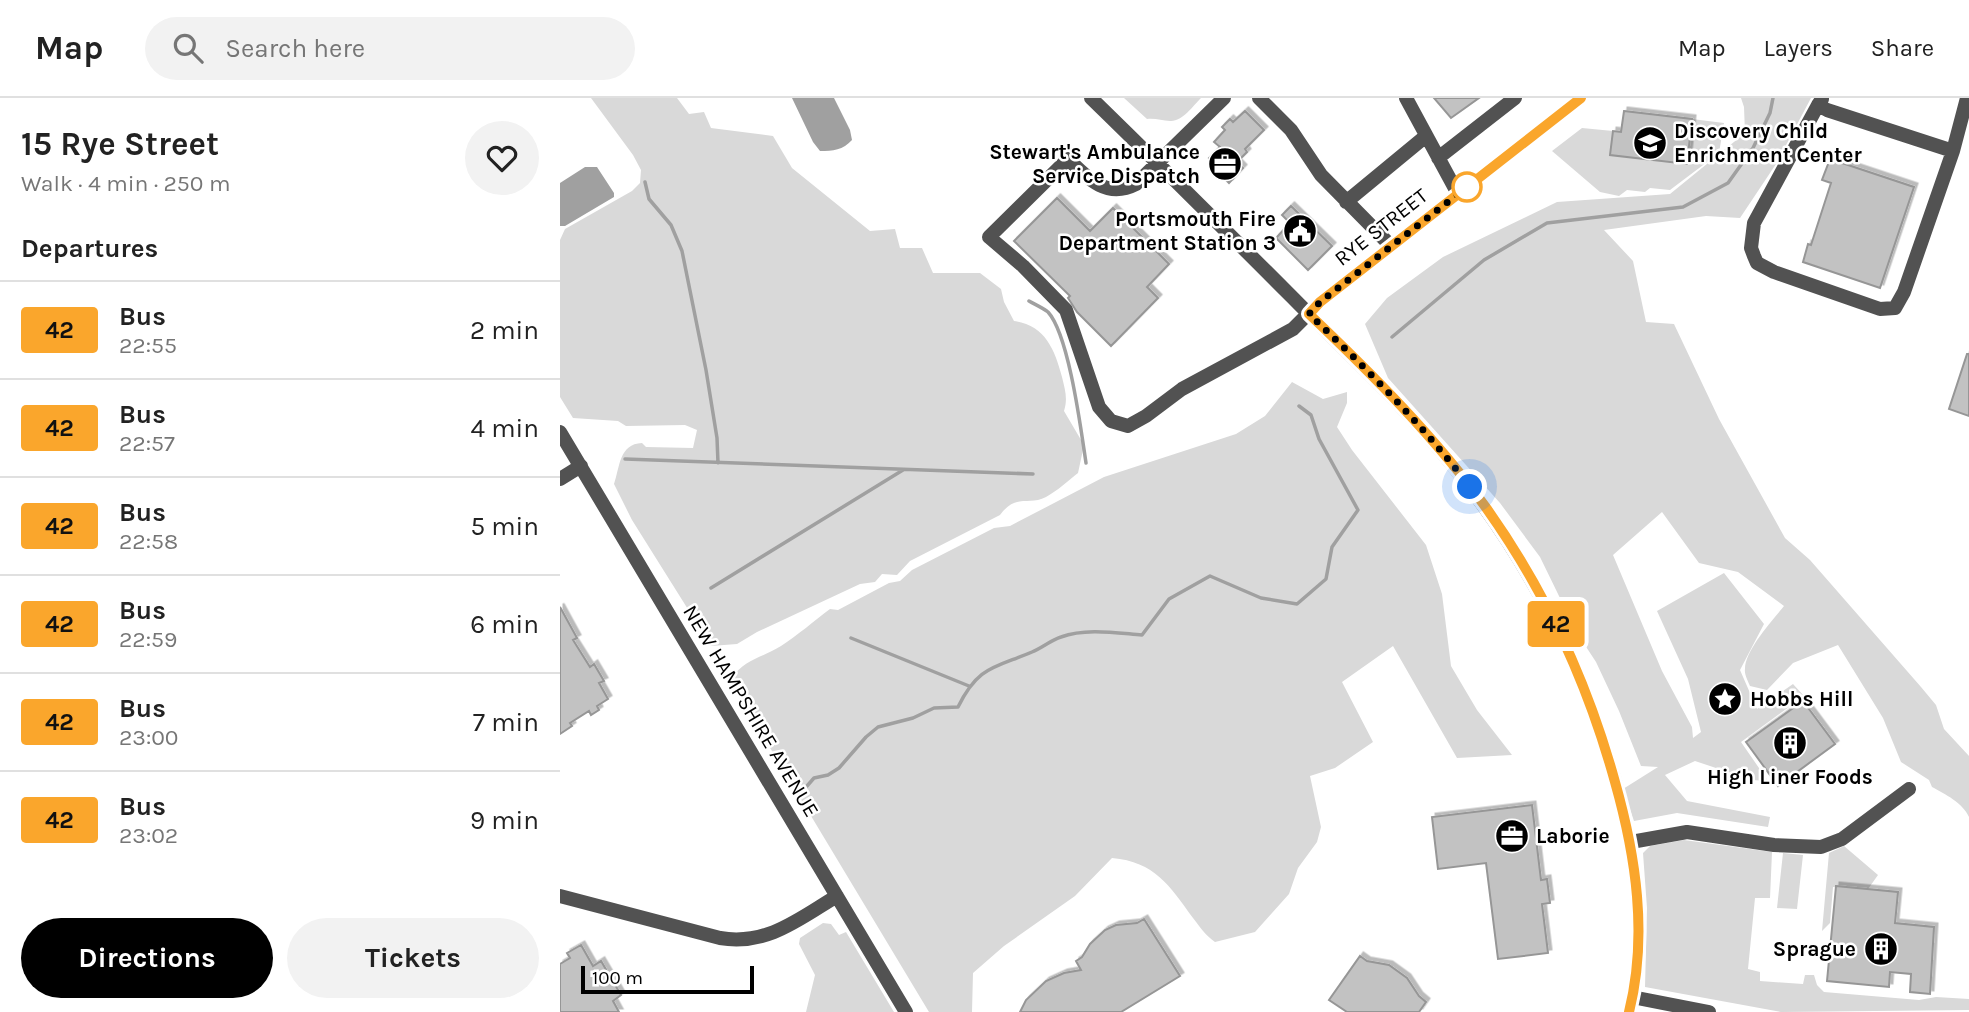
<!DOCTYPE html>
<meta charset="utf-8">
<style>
body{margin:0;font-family:Karla,sans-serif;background:#f2f2f2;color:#222;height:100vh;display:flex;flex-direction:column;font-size:26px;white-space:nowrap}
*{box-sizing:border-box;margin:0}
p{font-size:23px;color:#767676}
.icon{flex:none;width:38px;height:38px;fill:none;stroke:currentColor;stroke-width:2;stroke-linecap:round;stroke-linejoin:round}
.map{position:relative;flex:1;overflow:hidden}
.sheet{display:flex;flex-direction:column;background:#fff;width:560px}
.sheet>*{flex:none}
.badge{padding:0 14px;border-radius:5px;font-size:24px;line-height:46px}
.scale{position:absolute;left:21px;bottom:18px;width:173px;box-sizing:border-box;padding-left:7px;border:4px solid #000;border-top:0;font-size:19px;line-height:24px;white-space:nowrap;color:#000;-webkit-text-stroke:5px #fff;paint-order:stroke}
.you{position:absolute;width:35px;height:35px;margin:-18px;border:5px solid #fff;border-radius:50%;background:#1a73e8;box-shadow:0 0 0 10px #1a73e833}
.map>.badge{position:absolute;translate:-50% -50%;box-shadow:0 0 0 4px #fff}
h2{padding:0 21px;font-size:26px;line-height:63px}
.round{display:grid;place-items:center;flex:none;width:74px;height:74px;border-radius:37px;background:#f2f2f2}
.summary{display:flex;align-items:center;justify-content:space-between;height:119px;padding:0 21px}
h1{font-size:33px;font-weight:700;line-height:52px}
.primary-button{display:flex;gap:14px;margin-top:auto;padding:14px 21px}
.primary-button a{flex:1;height:80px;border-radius:42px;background:#000;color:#fff;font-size:28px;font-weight:700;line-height:80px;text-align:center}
.primary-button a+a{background:#f2f2f2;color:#222}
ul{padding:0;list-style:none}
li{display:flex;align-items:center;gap:21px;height:98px;padding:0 21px;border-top:2px solid #e0e0e0}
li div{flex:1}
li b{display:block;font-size:26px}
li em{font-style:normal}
li .badge{min-width:77px;font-weight:700;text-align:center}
header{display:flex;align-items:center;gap:42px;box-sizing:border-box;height:98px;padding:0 35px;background:#fff;border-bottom:2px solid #e0e0e0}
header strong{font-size:33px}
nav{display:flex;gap:38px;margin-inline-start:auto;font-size:24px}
.search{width:490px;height:63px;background:#f2f2f2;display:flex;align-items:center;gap:18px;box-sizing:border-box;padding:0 24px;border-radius:38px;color:#767676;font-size:26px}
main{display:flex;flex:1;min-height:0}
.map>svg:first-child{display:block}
.green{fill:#d9d9d9}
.water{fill:#a0a0a0}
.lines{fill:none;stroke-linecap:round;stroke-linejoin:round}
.stream{stroke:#a0a0a0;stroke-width:3.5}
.building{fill:#c2c2c2;stroke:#969696;stroke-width:2;filter:url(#shadow)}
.minor{stroke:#525252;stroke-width:14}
.line-casing{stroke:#fff;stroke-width:16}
.line{stroke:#faa62c;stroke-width:10}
.walk{stroke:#000;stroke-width:7;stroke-dasharray:0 12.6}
.stop-dot{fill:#fff;stroke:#faa62c;stroke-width:3.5}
.labels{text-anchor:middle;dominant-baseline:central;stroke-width:5;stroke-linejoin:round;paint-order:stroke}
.poi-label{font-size:21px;font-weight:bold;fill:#000;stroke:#fff;text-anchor:start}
.street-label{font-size:21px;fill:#000;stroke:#fff}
</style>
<header>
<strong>Map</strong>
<div class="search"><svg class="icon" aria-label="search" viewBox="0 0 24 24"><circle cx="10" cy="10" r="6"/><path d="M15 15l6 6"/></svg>Search here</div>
<nav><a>Map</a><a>Layers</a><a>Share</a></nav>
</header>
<main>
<section class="sheet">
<div class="summary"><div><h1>15 Rye Street</h1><p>Walk · 4 min · 250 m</p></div><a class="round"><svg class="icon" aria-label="heart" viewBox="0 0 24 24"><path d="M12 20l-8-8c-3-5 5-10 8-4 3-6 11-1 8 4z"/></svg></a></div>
<h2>Departures</h2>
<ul>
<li><span class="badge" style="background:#faa62c;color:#111">42</span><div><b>Bus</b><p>22:55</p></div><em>2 min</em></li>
<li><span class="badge" style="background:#faa62c;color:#111">42</span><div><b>Bus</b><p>22:57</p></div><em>4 min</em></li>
<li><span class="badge" style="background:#faa62c;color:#111">42</span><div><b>Bus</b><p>22:58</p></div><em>5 min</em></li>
<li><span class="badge" style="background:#faa62c;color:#111">42</span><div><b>Bus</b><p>22:59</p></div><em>6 min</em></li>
<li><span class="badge" style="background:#faa62c;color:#111">42</span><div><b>Bus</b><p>23:00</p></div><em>7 min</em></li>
<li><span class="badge" style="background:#faa62c;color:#111">42</span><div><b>Bus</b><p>23:02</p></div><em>9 min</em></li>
</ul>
<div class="primary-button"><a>Directions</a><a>Tickets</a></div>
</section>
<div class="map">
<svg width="1409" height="914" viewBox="0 0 1409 914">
<defs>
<filter id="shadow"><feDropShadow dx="3.5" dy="-3.5" stdDeviation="0" flood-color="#0004"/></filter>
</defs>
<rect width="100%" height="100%" fill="#fff"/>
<path class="green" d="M31,0H117L129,16L144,14L151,30L213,38L232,70L310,133L335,131L340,150H362L373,175H420L441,191L444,204L454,223C485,227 495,252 502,279C505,292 508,300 504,313L524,347L518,375C508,383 497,393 486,399C469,408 456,395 440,417L350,463L337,477L322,476L315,484L300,486L197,534L177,546L151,548L72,422L54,386C60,369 59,346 82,345L86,349L133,350L137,332L125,327L66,328L58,323L13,320L0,299V142L5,131L72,93L80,85L81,72L73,57Z
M564,0H641C633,8 622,24 610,23C602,23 596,20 587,21Z
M1181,0H1251L1216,66L1180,120L1146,118L1044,132L1073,163L1086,224L1114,226L1159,321L1225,440L1250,462L1361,589L1376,607L1384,631L1409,658V719C1403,705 1385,696 1372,689L1369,682L1341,664L1323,620L1278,547L1233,565L1207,592L1190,588C1188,583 1184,576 1185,571C1185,552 1212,523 1224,508L1178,474L1139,465L1102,414L1053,457L1102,573L1132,629L1133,640L1141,634L1128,581L1097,513L1164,475L1204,526L1180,572L1197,611L1233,586L1244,598L1181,644L1208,683L1192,682L1135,663L1105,677L1127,703L1210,719L1208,729L1117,715L1074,723L1063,691L1098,669L1081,668L1059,613L1036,564L1017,535L980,459L940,405L828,280L805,226L827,200L883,159L997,104L1110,96L1185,35L1184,9Z
M1132,21L1164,25L1159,55L1110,92L1090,90L1085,94L1067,92L1059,98L1040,94L992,53L1022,30L1053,33L1050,57L1126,66Z
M732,284L763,301L787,294V305L777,329L792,352L866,447L882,496L891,568L917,612L952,657L897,660L833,548L782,584L813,644L775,670L750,678L761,729L757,744L738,770L729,796L695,834L655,844C645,837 640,829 633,820C609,787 595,764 552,760L515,798L444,848L413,875L412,914H369L174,590L171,581C184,561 202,560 221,548C238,537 254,523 270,511L278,512L329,485L340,483L352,472L434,430L450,428L544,379L676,336L705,318Z
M1124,742L1212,754L1210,800H1195L1188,871L1200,874V883L1243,886L1245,877H1254L1257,887L1264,894L1359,902L1376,899L1409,901V912L1221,914L1085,889L1087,810L1083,755L1090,748Z
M1284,748L1318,777L1308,791L1273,789L1270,825L1262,833L1269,755Z
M1223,755L1243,757L1237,811L1217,810Z
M263,825L271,826L279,837L286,834L334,914H246L255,877L239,846L240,840Z"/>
<path class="water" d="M232,0H274L290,32L292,42C283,52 273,53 260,53L253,44Z
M25,69H37L54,95V99L5,128H0V85Z"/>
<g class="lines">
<path class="stream" d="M85,84L89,101L111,127L122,153L146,272L157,340L158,365
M469,203C474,206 483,210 488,214C509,237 521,332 526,365
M832,239L924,162L987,125L1123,109L1168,85L1193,50L1210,15L1213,0
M65,361L473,376
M151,490L343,372
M291,540L409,588
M247,688L254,680L268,677L279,670L306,639L318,629L353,620L374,610L398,609C418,568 434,570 472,554C482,550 491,542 501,539C526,530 556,535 582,537L609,501L650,478L701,500L737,506L766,481L772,449L798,412L759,341L751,317L739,308"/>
</g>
<path class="building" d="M874,0H919L891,20Z
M685,13L704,32L685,51L687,54L677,64L683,70L669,85L650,66L652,64L649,60L660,49L654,44L665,32L662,29L670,21L673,24Z
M1064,13L1132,21L1127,66L1050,57L1053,33L1061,34Z
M1270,61L1354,89L1320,190L1243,164L1248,146L1251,147L1271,85L1262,82Z
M497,100L530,133L553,110L609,166L587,189L598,200L551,248L517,214L508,200L510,198L454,143Z
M731,108L772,148L748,172L716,140L730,125L722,117Z
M1407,256H1409V318L1389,311Z
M0,509L17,540L13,542L30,569L34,566L44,583L39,585L48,601L37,608L39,612L31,617L29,613L10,625L12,628L0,636Z
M1243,603L1275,646L1218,688L1186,644Z
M972,707L981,782L987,781L990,805L982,806L988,855L938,861L926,765L878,771L872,719Z
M1276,788L1338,794L1335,825L1374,829L1370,896L1350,894L1351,876L1330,874L1329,889L1267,883Z
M584,821L620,878L561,914H460L466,902L486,883L504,875L521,872L516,863L522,859L530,846L545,832L556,827L577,825Z
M21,847L33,868L41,863L61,897L53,903L59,914H0V866L10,860L7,855Z
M800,858L807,863L829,867L847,880L859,898L866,904L859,914H787L769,902Z"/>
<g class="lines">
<path class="minor" d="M531,0C599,66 666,133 733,200C787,255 846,308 894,369C969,462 1023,568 1055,683C1076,757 1088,838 1069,914
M664,0L576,86C547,101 528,81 508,61L429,139L463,168L506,212L539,309L551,323L568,328L586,318L622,291L733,231L760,204L1021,0
M699,0L731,32L761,77L831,148
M846,0L898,96
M1262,1L1258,7L1267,12L1393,53L1407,0
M1258,7L1194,125L1191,150L1194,158L1197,165L1214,174L1320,211L1335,210L1344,194L1393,53
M878,60L955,0
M786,104L866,38
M0,334L346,914
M0,381L21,368
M1071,744L1127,734L1214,747L1261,749L1282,741L1349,691
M0,798L160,840C207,848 239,821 277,798
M1072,899L1149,914"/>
</g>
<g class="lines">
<g class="line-casing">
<path id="line" d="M1021,0L760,204L749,216C812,276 876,340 927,411C986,494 1028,586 1055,684C1076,758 1088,838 1069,914"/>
</g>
<use href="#line" class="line"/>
<path class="walk" d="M907,89L760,204L749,216C806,270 862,326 910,389"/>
</g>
<defs>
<g id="school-disc" transform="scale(1.75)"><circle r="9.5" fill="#000" stroke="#fff"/><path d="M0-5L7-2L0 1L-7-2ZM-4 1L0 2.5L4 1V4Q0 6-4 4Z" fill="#fff"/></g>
<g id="office-disc" transform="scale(1.75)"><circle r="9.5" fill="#000" stroke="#fff"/><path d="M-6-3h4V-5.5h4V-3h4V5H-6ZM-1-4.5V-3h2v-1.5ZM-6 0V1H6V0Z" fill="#fff"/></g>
<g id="civic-disc" transform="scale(1.75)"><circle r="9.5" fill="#000" stroke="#fff"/><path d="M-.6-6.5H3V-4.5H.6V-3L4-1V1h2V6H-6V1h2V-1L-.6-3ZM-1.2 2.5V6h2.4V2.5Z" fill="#fff"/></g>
<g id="sight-disc" transform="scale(1.75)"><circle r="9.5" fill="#000" stroke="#fff"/><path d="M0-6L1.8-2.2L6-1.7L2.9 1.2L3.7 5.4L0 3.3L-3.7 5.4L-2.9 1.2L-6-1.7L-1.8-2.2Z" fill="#fff"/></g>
<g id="building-disc" transform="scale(1.75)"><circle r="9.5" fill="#000" stroke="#fff"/><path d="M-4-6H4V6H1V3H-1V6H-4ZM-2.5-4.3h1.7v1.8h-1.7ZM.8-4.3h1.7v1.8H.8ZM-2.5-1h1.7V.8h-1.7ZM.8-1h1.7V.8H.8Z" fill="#fff"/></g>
</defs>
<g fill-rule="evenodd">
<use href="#school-disc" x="1090" y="45"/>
<use href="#office-disc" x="665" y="66"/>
<use href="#civic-disc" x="740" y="133"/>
<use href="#sight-disc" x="1165" y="601"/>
<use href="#building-disc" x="1230" y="645"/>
<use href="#office-disc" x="952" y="738"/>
<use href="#building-disc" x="1321" y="851"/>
</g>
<circle class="stop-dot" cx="907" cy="89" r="14"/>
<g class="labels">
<g class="poi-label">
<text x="1114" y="33">Discovery Child<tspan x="1114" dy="24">Enrichment Center</tspan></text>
<text x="640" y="54" text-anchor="end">Stewart's Ambulance<tspan x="640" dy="24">Service Dispatch</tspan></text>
<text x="716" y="121" text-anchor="end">Portsmouth Fire<tspan x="716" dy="24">Department Station 3</tspan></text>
<text x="1190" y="601">Hobbs Hill</text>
<text x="1230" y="679" text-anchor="middle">High Liner Foods</text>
<text x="976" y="738">Laborie</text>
<text x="1296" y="851" text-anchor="end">Sprague</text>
</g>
<g class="street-label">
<text transform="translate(821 129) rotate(-38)">RYE STREET</text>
<text transform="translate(191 613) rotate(59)">NEW HAMPSHIRE AVENUE</text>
</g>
</g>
</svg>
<div class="scale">100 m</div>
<div class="you" style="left:910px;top:389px"></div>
<b class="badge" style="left:996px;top:526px;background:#faa62c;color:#111">42</b>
</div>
</main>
